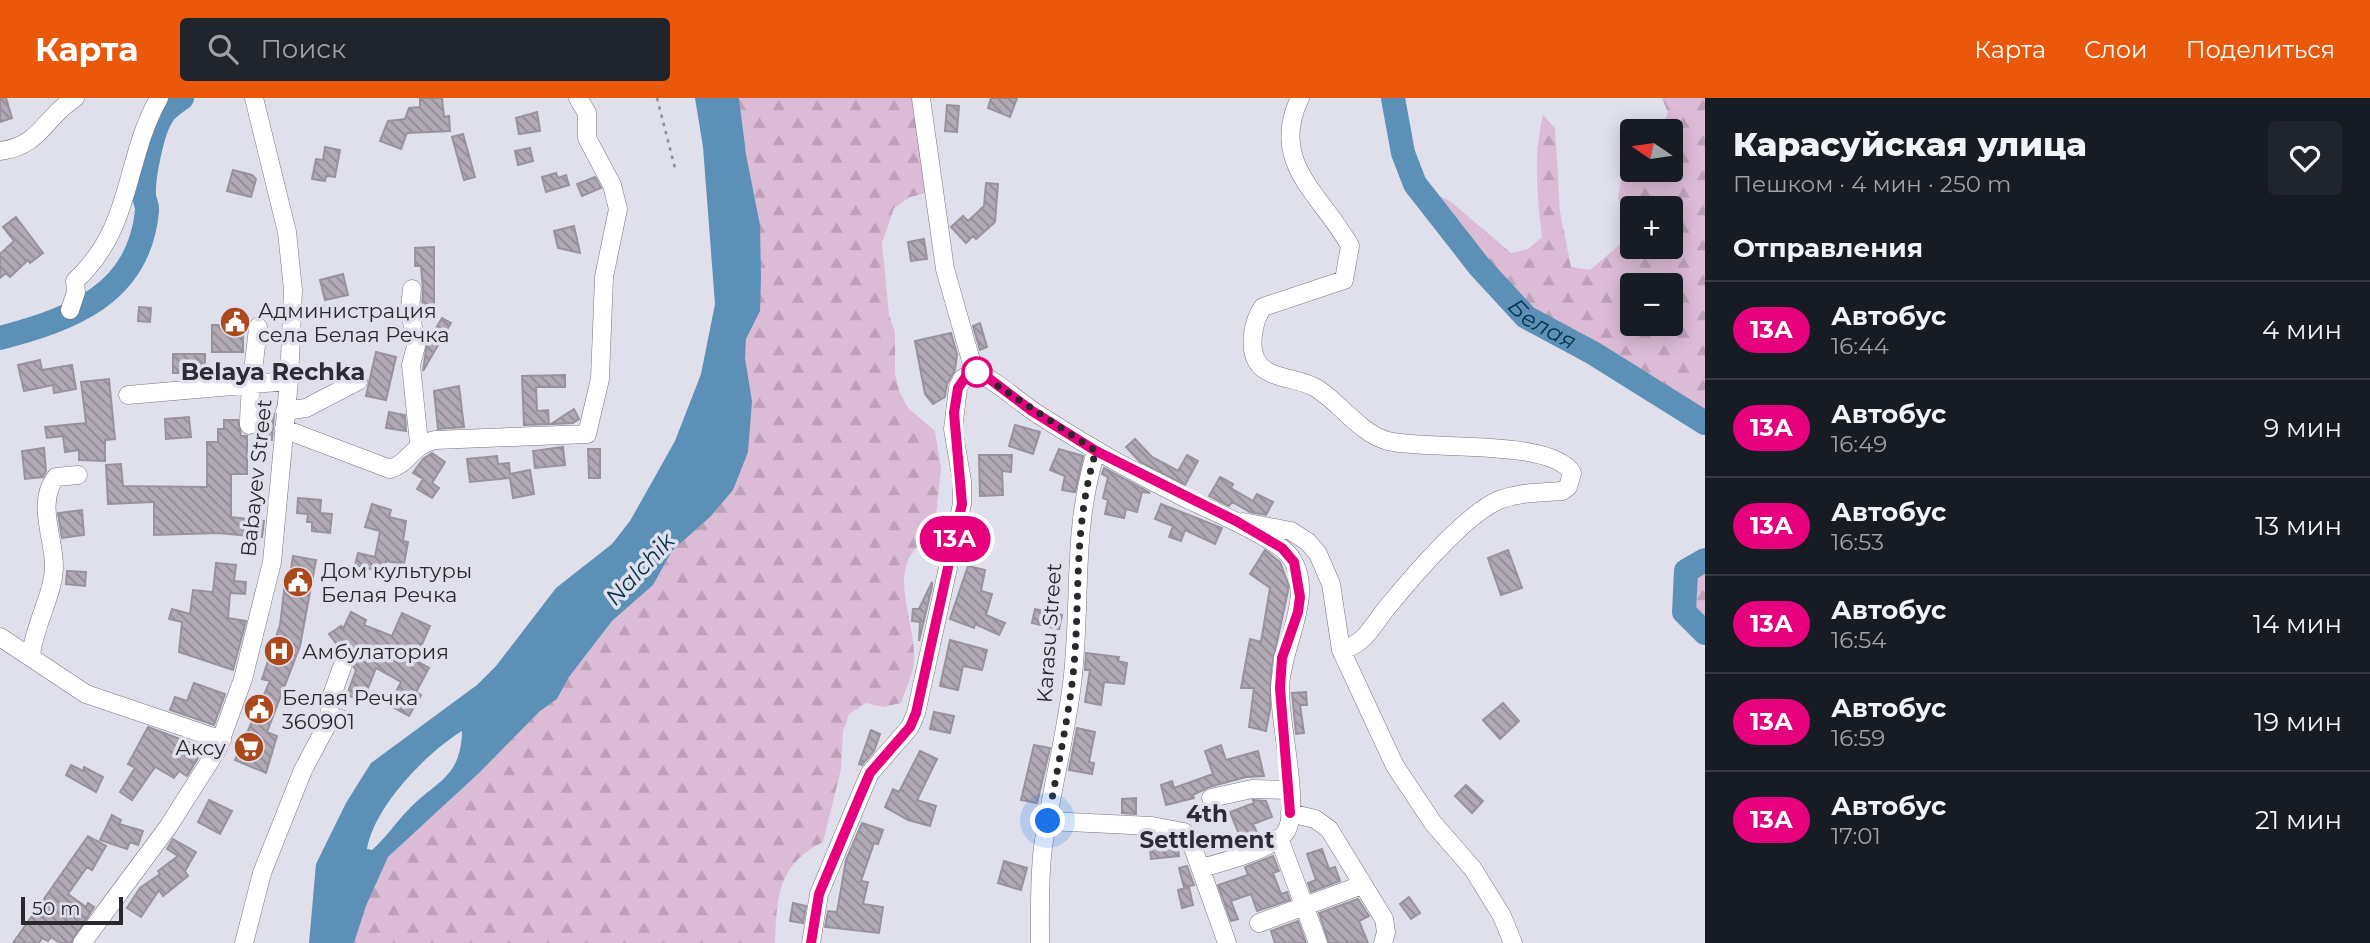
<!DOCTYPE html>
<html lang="ru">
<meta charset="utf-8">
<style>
body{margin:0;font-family:Montserrat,sans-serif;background:#20242c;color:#f1f3f6;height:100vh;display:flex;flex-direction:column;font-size:26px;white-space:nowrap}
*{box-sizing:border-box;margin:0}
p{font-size:23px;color:#9ea1a6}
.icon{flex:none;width:38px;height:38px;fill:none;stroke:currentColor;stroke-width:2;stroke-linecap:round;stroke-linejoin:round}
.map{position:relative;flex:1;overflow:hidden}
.panel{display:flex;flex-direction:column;background:#171b24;width:665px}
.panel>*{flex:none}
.badge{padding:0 14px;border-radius:23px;font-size:24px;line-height:46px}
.needle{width:46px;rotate:283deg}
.controls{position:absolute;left:1620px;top:21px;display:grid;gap:14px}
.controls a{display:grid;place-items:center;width:63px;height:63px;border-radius:7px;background:#171b24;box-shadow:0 4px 18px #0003;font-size:35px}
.scale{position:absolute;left:21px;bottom:18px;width:102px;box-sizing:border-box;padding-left:7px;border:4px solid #28282d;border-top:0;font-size:19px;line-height:24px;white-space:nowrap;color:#28282d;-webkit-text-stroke:5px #e0e0ed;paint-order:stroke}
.you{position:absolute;width:35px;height:35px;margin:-18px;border:5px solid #fff;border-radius:50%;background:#1a73e8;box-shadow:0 0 0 10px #1a73e833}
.map>.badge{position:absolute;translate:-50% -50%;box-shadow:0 0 0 4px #fff}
h2{padding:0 28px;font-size:26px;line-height:63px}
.round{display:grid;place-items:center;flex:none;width:74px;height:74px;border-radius:7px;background:#20242c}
.headline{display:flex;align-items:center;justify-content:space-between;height:119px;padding:0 28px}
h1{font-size:33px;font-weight:800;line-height:52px}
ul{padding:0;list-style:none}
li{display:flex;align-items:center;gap:21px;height:98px;padding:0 28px;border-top:2px solid #363941}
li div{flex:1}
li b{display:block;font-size:26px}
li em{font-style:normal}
li .badge{min-width:77px;font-weight:700;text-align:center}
header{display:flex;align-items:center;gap:42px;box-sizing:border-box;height:98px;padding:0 35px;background:#ea580c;color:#fff}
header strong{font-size:33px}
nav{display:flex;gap:38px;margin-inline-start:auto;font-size:24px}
.search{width:490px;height:63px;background:#20242c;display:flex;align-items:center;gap:18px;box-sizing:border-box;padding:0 24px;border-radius:7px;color:#9ea1a6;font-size:26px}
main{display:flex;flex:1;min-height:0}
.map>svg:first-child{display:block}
.forest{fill:url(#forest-firs);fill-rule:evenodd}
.water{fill:#5c90b6;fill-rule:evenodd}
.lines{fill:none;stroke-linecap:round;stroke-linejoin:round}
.river{stroke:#5c90b6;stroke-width:24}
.building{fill:url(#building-back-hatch);stroke:#98929d;stroke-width:2}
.minor-casing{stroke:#767682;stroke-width:19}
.path{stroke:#8e8e98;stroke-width:2.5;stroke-dasharray:3.5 5;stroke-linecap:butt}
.minor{stroke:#fff;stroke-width:18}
.line-casing{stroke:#fff;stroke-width:16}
.line{stroke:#e6007e;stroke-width:10}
.walk{stroke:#28282d;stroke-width:7;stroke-dasharray:0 12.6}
.stop-dot{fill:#fff;stroke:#e6007e;stroke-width:3.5}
.labels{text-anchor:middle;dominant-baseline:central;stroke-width:7;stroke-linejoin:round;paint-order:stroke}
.poi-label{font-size:21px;fill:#28282d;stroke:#e0e0ed;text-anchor:start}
.street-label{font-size:21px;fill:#28282d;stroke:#e0e0ed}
.water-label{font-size:23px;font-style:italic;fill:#07324d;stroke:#e0e0ed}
.neighbourhood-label{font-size:23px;font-weight:bold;fill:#2c2b36;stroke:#e0e0ed}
.quarter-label{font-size:24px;font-weight:bold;fill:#2c2b36;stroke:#e0e0ed}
</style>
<header>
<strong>Карта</strong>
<div class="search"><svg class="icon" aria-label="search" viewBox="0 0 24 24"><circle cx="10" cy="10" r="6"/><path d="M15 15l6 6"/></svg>Поиск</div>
<nav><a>Карта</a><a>Слои</a><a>Поделиться</a></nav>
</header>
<main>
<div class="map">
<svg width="1705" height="845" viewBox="0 0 1705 845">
<defs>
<pattern id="forest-firs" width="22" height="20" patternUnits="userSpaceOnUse" patternTransform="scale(1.75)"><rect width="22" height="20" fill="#dcbbd6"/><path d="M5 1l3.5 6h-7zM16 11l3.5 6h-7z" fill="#bda1b8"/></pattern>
<pattern id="building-back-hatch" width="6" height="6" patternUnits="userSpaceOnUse" patternTransform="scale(1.75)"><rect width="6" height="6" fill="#b1aab6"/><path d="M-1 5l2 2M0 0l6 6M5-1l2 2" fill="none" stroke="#908a94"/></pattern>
</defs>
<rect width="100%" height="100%" fill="#e0e0ed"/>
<path class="forest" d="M739,0H921L934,93L910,99L894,110L882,145L889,217L895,234V275L899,293L908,310L935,333L941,371L934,436C880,466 916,515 914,563C913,577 905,592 901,605L883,609L866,605L849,616L843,633L841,671L823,744C777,767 777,799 775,845H354L366,808L388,759L479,675L540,613L557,601L569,579L612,523L653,487L672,453L710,419L752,303L745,260L746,241L760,213V127L746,56Z
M1662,0H1705V325L1593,255L1526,219L1479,168L1415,86L1450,103L1511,155L1528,151L1542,139C1537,97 1533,59 1543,17L1555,30L1560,114L1571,169L1590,172L1632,136L1618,100L1627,48L1633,44V72H1671V33H1655L1660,31L1668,15ZM1633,110H1671V149H1633ZM1633,187H1671V226H1633Z
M1701,462H1705V532L1702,533L1684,514L1686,473Z"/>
<path class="water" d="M695,0H739L746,56L760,127L761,181L760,213L746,241L745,260L752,303L748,354L733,392L710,419L672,453L653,487L612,523L569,579L557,601L540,613L479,675L388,759L366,808L354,845H309L316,766L346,705L371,665L477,587L496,568L556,490L612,446L630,423L675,343L701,276L715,206L703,49ZM462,633C461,680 437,682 409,711C396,724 386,740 372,752L367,751C374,709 426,655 462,633Z"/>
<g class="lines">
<g class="river">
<path id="s1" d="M1393,0L1403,55L1415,86L1479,168L1526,219L1593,255L1705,325"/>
<path d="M0,240C71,221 139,197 147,113C148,107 144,103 144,97C143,80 152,33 162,18C166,11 175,5 182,0"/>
<path d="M1705,462L1686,473L1684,514L1705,535"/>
</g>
</g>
<path class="building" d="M0,0H6L12,20L0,24Z
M420,0H442L444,19L449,18L450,33L407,35L401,51L380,43L388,23L405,21L409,10L420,9Z
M991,0H1017L1010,19L988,10Z
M947,7L959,8L957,34L945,33Z
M537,14L540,33L519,36L516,20Z
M463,36L475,79L464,82L452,39Z
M325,49L340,52L335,79L326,78L325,83L312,81L316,61L323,62Z
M530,50L533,63L518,67L515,53Z
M233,72L252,77L256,81L251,99L227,93Z
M556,75L558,80L566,77L569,87L546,94L542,79Z
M595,79L601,90L582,98L577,86Z
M986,85L998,86L995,124L976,141L973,138L966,145L951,129L963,118L968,123L984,108Z
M16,119L43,155L30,165L28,162L10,179L6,175L0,180V156L14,143L3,129Z
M574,128L580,155L558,150L554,133Z
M924,141L927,161L911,163L908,144Z
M434,149V213L422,214L423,191L421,168H415V150Z
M343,176L348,197L325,202L320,182Z
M139,209L151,210L150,224L138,223Z
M442,220L451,225L423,273L427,245Z
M980,225L987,249L980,252L973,228Z
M212,227H243V254H212Z
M951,235L957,256L955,272L947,286L945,299L933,306L925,296L915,243Z
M376,254L396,259L386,302L366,298Z
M173,256H205V275H173Z
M40,262L42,272L72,267L76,291L54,295L53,287L24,293L18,267Z
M565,277V289H536L537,313L548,312L549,326L524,327L522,278Z
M109,281L115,341L105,342V363L79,362V352L65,354L63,338L47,340L45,329L86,325L81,284Z
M459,288L464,329L438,331L434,293Z
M574,311L579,321L573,325L551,326Z
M389,314L405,317L406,333L386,330Z
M262,316H274L272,342H262Z
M189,319L191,339L166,341L165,321Z
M224,322H238L241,338H247V376H231V419L264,423L262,439L218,435L154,437V404L108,406L106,367L121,366L123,388L207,389V344H218V331H224Z
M1015,327L1040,334L1033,356L1009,348Z
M1135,341L1152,359L1178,373L1187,357L1198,363L1185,387L1140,364L1126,349Z
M563,349L565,367L535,370L533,353Z
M44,350L46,373L43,379L25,381L22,353Z
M588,351H600V380H589Z
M1059,351L1083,358L1075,394L1062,392L1065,378L1050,372Z
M432,355L445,364L432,385L439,390L432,400L417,391L423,381L413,375L423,361Z
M979,357H1012L1011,374L1002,373L1003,397L980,398Z
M497,358L498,366L509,365L510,376L530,372L534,396L513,400L510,380L470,384L467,361Z
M1104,370L1150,395L1142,394L1137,414L1126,411L1124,420L1105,416L1108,402L1103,400L1108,379L1102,376Z
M1220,379L1233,386L1231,390L1253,403L1257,396L1273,404L1266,417L1250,414L1232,404L1229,408L1209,398Z
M298,400L321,402L320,415L332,416L330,435L312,433V424H307L308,416L297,415Z
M372,406L391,412L389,419L406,423L403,443L408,444L404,466L386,463L383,474L355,467L358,455L375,459L380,433L365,429Z
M1161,406L1222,430L1215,446L1185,432L1181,443L1169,439L1173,428L1155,421Z
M82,412L84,437L62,440L58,415Z
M1265,452L1280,464L1289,488L1271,572L1270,612L1266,633L1249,629L1254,590H1241L1250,541L1261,544L1270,490L1250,476Z
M1508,452L1522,490L1501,497L1488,460Z
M293,458L316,462L300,548L267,634L277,638L266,675L235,662L270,583L262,581L280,527L286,477H290Z
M216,465L236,467L234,483L246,484L245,496L230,495L228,520L246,523L233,572L179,554L182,524L169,521L172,511L190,516L193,492L213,494Z
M968,468L985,472L981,493L992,496L986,517L1005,525L999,537L975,526L974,530L950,521Z
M67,473L86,474L85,488L66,486Z
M932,484V489L919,543L920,524L912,523L913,511H919Z
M1035,511L1062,517L1059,531L1032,525Z
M351,514L366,522L364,527L392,538L402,515L430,528L415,562L429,570L416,594L421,597L409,618L389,607L401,584L376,570L363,603L347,597L356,572L329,536L341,528L343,531Z
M950,542L987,552L982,572L963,568L958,592L940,588Z
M1086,555L1119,559L1118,563L1127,565L1124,586L1104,584L1101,607L1085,604L1090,572H1085Z
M194,585L225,596L214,627L170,612L175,599L187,603Z
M1306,594L1307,607H1300L1304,635L1296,636L1292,595Z
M1503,605L1519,623L1500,641L1483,622Z
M934,614L954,618L950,635L930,631Z
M148,629L204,650L187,678L179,673L174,680L155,669L132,702L120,694L135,670L128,666Z
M1077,630L1095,634L1089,664L1094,665L1092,676L1069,672Z
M871,632L880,636L874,653L862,667L859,666Z
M1034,647L1050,650L1037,705L1021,702Z
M1221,647L1226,662L1258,653L1264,678L1246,679L1209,689L1193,697L1194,700L1166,707L1161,687L1172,683L1174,690L1213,676L1205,653Z
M920,653L937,661L917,702L936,708L930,728L908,722L885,709L893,691L899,694Z
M71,667L83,673L84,669L103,679L96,694L66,677Z
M1466,687L1483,703L1472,715L1455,698Z
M1136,700V716L1122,715V701Z
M209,702L232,713L220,736L198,724Z
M1253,702L1266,703L1272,719L1253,726L1259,739L1243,746L1230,714L1254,705Z
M112,717L121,722L119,726L143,733L138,747L130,744L127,751L100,742Z
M862,725L883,732L878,746L874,745L861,783L868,784L863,806L883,809L879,835L825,829L828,813L837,814L846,762Z
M88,738L106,748L92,772L87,769L68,796L86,809L88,805L94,809L71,845H60L51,839L48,843L42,840L39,845H13Z
M173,741L196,754L185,773L188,778L163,798L159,792L141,819L127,810L140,790L160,776L158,773L178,758L167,751Z
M1158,741L1177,744L1179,758L1151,761L1149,742Z
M1322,751L1329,771L1335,769L1340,783L1311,794L1308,785L1316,782L1307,756Z
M1273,758L1279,773L1273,775L1281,796L1287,794L1290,802L1257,813L1251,796L1231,803L1238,821L1231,823L1218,787L1248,777L1245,769Z
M1004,763L1027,770L1021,792L998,785Z
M1187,768L1194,787L1184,789L1179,770Z
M1189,789L1193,807L1182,810L1178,792Z
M1409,799L1420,815L1411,821L1400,806Z
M1358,801L1369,818L1359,823L1368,845H1329L1319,815Z
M793,805L806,808L803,825L790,823Z
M1298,823L1306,845H1275L1271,833Z"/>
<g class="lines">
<g class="minor-casing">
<path id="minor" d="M921,0L945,171L974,273
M1300,0C1268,65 1323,98 1350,148L1344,182L1263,209C1253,223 1248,250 1258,265C1268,281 1301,280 1316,290C1341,305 1359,335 1388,343C1428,353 1551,340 1572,375L1568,389L1562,393C1540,395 1520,394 1499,402C1466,416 1414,477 1390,506C1374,524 1366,547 1341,552
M0,53C41,48 45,18 75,0
M412,191L410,211L416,248L411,267L419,345
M70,212L76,194L75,183C134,128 123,64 159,0
M974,273C998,283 1017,303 1039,317C1087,348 1136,376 1187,401C1211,412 1274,439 1289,457C1318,494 1281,547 1280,590C1279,624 1300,704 1287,732C1278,750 1220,765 1201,770
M128,297L289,283
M285,313L306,310L358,283
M249,327C249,293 255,262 258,229
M284,331L390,371C409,366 411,347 435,342L587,336L600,281L604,179L618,111L612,87L587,40V15L578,0
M1243,424L1291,433L1308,444L1318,456L1331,486L1341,552L1395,668L1433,725L1473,771L1502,818L1513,845
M0,539L86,596L222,642
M31,557C34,528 54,495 54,468C54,440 36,404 56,379L78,377
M329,623L330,603L342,569
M1211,700L1252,691L1289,692
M1290,715L1315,721L1329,731L1384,821L1386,834L1383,845
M1048,723L1152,728L1184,734L1191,744L1227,845
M1279,740L1318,845
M1259,825L1362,787
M82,845L168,729L217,652L243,581L272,464L289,283L293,192L287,134L254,0
M244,845L262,775L303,672L329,623L341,621
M811,845L819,796L860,698L870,675L910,629L916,615L962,406V383L953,331L958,290L962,281L974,273
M1040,845C1040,813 1039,781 1043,749C1051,694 1065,641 1072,586C1082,504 1071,436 1096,353"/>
</g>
<path class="path" d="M657,0L676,74"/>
<use href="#minor" class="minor"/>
</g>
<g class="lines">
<g class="line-casing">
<path id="line" d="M811,845L819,796L860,698L870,675L910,629L916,615L962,406L954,315L958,290L969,274L983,276L1032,313L1096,353L1236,423L1282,450L1294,464L1300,499L1298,514L1282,560L1280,590L1290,715"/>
</g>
<use href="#line" class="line"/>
<path class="walk" d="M977,274L1096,353C1071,436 1082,504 1072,586C1066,632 1056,677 1048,723"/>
</g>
<defs>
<g id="civic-disc" transform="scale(1.575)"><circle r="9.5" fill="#ad471c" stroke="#e0e0ed"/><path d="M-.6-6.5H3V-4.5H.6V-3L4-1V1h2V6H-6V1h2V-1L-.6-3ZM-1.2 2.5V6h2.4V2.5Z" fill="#fff"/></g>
<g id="hospital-disc" transform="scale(1.575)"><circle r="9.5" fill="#ad471c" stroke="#e0e0ed"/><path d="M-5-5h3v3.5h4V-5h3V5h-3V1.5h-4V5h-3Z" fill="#fff"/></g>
<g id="supermarket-disc" transform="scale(1.575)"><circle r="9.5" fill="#ad471c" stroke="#e0e0ed"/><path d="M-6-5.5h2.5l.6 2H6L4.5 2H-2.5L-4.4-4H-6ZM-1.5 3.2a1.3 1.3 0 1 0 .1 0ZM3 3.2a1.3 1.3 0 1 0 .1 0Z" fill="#fff"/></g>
</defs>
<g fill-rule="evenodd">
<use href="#civic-disc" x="235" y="224"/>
<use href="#civic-disc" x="298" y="484"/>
<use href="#hospital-disc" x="279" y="553"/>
<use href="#civic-disc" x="259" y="611"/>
<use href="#supermarket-disc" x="249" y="649"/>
</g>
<circle class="stop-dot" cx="977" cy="274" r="14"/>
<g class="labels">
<g class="poi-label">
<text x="258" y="212">Администрация<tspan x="258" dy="24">села Белая Речка</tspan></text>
<text x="321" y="472">Дом культуры<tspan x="321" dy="24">Белая Речка</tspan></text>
<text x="302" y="553">Амбулатория</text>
<text x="282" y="599">Белая Речка<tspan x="282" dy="24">360901</tspan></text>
<text x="226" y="649" text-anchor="end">Аксу</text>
</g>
<g class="street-label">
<text transform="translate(256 380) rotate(-84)">Babayev Street</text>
<text transform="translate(1049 535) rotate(-86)">Karasu Street</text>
</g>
<g class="water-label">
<text stroke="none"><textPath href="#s1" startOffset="280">Белая</textPath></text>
<text transform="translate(640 471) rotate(-47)">Nalchik</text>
</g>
<g class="neighbourhood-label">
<text x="1207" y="716">4th<tspan x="1207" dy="26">Settlement</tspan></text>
</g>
<g class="quarter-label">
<text x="273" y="273">Belaya Rechka</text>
</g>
</g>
</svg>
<div class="controls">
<a><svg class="needle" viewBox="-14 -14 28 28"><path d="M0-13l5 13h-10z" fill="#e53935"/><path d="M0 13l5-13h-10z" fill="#9ea1a6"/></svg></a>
<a>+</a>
<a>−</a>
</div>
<div class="scale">50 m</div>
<div class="you" style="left:1048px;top:723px"></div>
<b class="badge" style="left:955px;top:441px;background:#e6007e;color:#fff">13А</b>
</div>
<section class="panel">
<div class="headline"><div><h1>Карасуйская улица</h1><p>Пешком · 4 мин · 250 m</p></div><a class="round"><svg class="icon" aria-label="heart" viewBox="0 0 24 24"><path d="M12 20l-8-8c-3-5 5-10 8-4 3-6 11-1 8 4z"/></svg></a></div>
<h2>Отправления</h2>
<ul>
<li><span class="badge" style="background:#e6007e;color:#fff">13А</span><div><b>Автобус</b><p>16:44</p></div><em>4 мин</em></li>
<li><span class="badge" style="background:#e6007e;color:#fff">13А</span><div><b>Автобус</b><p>16:49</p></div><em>9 мин</em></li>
<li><span class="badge" style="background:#e6007e;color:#fff">13А</span><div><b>Автобус</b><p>16:53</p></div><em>13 мин</em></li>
<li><span class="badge" style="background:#e6007e;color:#fff">13А</span><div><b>Автобус</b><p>16:54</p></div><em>14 мин</em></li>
<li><span class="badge" style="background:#e6007e;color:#fff">13А</span><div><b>Автобус</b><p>16:59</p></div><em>19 мин</em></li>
<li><span class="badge" style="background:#e6007e;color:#fff">13А</span><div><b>Автобус</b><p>17:01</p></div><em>21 мин</em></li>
</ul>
</section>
</main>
